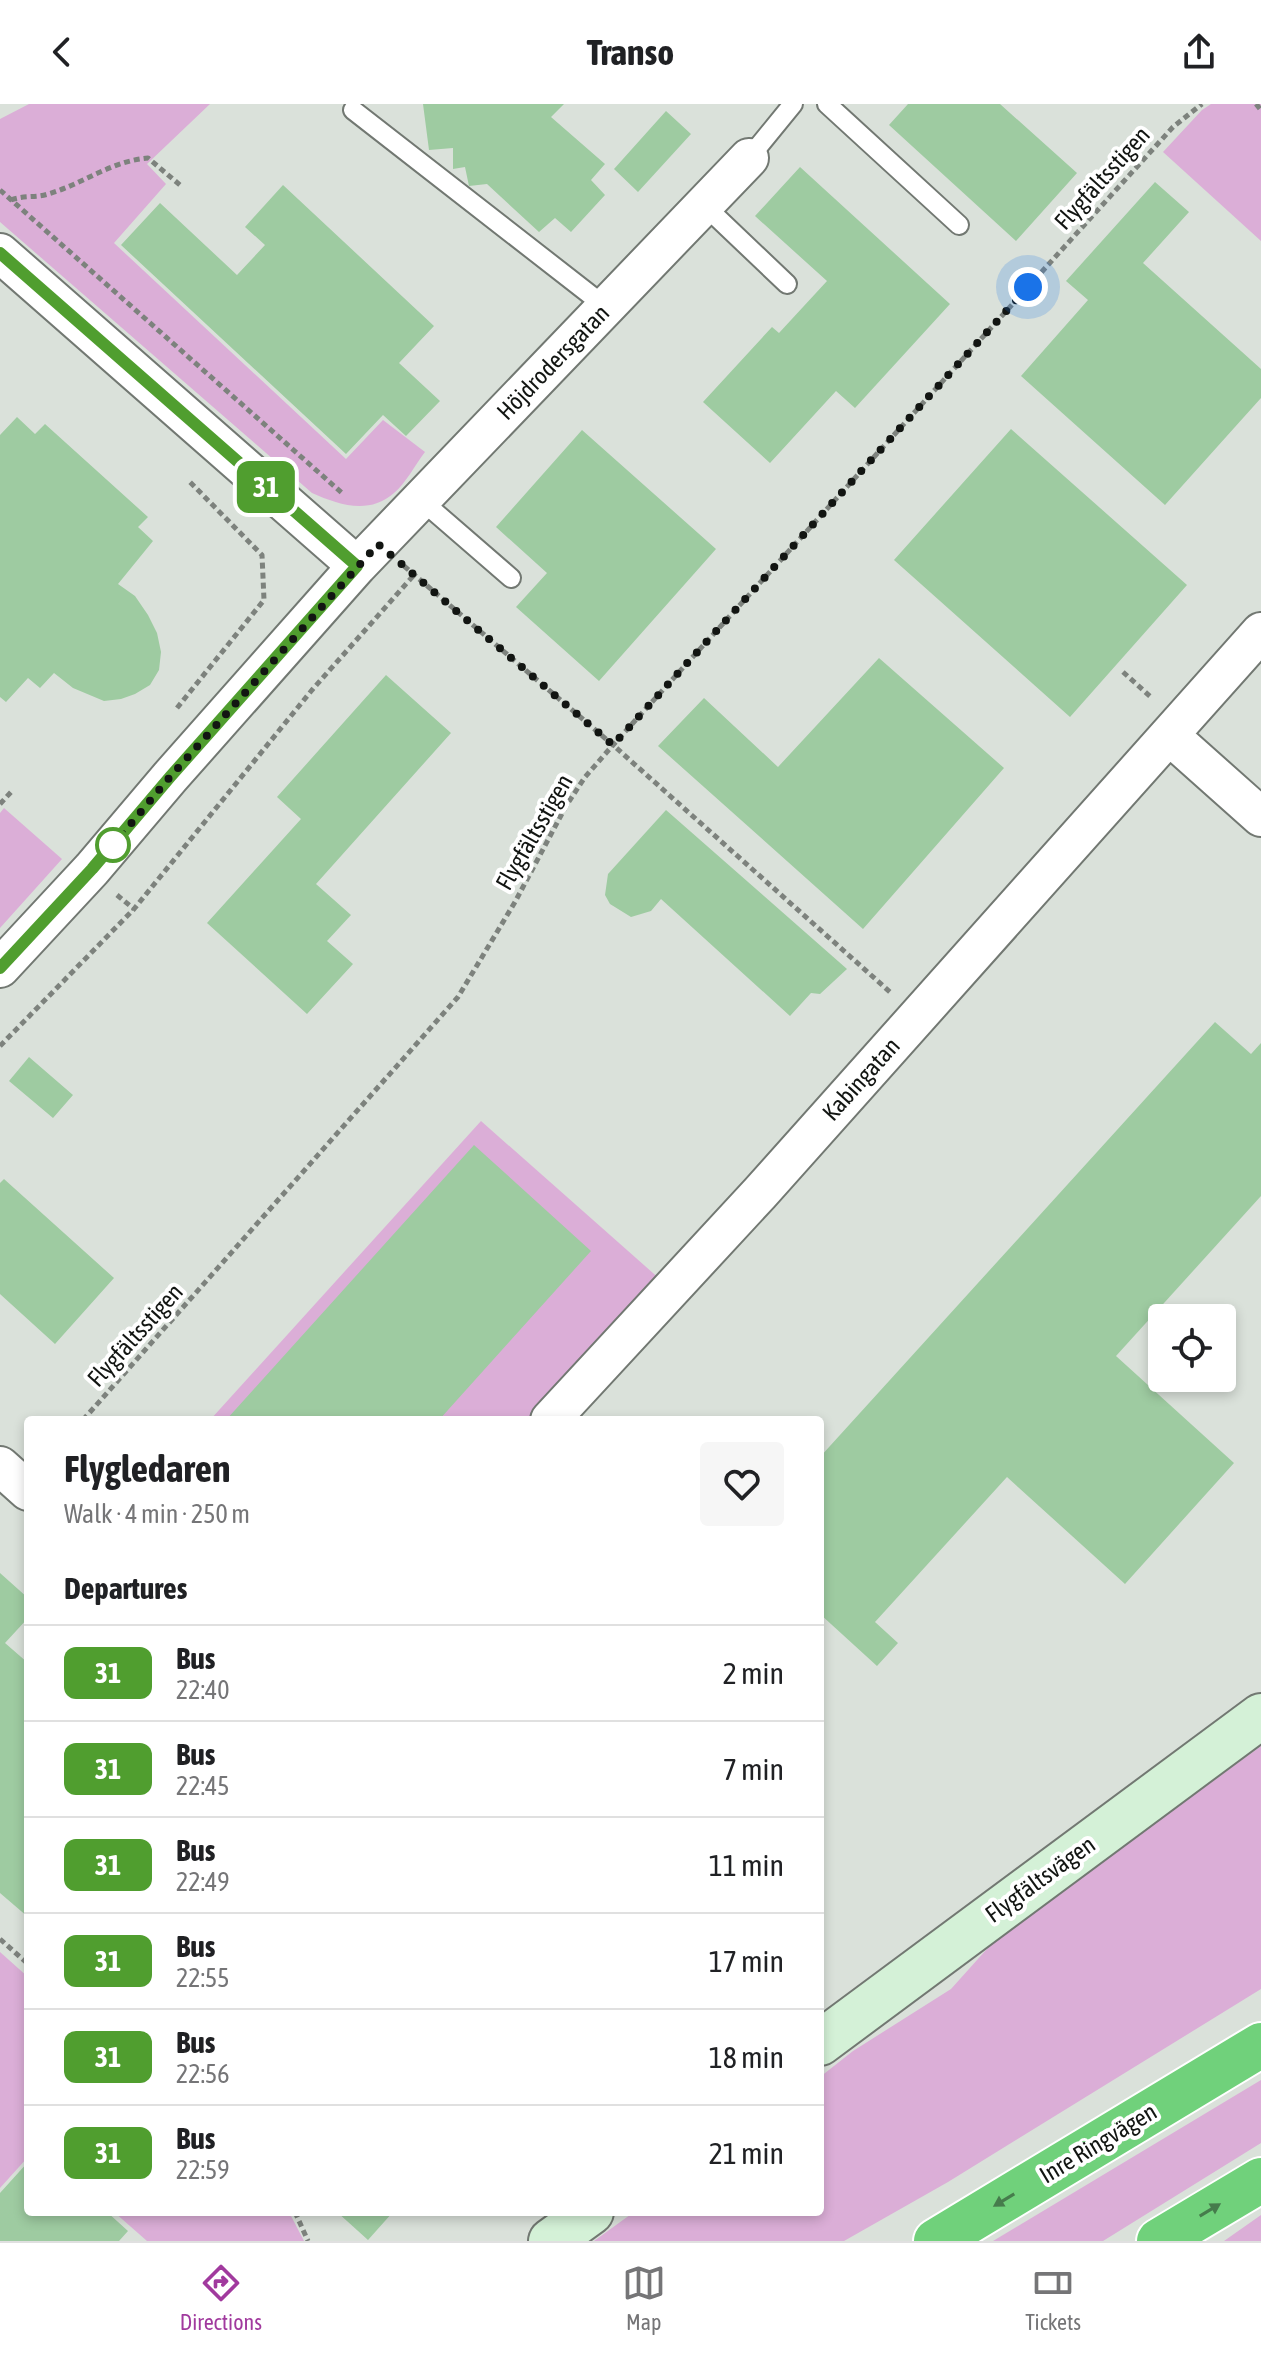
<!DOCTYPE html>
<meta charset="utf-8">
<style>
body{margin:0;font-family:"Asap Condensed",sans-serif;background:#f6f6f6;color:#202124;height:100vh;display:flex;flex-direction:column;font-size:30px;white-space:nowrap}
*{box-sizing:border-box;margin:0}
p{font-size:26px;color:#757577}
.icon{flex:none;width:44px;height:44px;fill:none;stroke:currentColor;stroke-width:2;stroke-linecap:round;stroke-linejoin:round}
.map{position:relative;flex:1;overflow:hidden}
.drawer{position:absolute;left:24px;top:1312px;width:800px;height:800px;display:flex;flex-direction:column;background:#fff;border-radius:8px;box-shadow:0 4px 12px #0003}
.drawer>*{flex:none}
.badge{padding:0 16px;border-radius:12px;font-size:28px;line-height:52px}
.tools{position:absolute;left:1148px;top:1200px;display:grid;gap:16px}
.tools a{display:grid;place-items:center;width:88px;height:88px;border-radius:8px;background:#fff;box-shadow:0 4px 12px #0003;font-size:40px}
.you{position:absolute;width:40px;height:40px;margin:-20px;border:6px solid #fff;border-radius:50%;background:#1a73e8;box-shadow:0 0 0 12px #1a73e833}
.map>.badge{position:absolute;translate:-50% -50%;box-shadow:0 0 0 4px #fff}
h2{padding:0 40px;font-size:30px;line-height:72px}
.round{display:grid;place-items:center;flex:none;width:84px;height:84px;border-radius:8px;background:#f6f6f6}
.headline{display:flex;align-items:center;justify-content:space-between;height:136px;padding:0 40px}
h1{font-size:38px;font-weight:700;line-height:60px}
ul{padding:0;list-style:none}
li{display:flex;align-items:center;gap:24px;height:96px;padding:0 40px;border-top:2px solid #e0e0e0}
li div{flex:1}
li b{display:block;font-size:30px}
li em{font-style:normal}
li .badge{min-width:88px;font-weight:700;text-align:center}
header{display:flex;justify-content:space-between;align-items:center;height:104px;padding:0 40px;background:#fff;font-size:36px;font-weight:700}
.menu{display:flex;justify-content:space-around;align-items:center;height:112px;border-top:2px solid #e0e0e0;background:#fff;font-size:22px;color:#757577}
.menu a{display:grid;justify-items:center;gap:4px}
.menu .active{color:#a13a9e}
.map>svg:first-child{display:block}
.green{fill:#dbaed7}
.building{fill:#9ecba1}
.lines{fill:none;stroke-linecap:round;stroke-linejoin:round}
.lane-casing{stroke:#727872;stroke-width:22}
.street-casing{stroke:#727872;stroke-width:42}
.secondary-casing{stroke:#727872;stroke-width:48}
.highway-casing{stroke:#fff;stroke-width:48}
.path{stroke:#7d827d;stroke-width:5;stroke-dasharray:6 4;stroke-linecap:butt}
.lane{stroke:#fff;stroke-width:18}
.street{stroke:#fff;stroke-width:38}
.secondary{stroke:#d4f1d7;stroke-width:44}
.highway{stroke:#70d17b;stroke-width:44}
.oneway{fill:#467c4c}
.line-casing{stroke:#fff;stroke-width:18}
.line{stroke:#509e2f;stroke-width:12}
.walk{stroke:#121512;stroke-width:8;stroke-dasharray:0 14.4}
.stop-dot{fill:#fff;stroke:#509e2f;stroke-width:4}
.labels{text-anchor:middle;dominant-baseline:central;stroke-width:8;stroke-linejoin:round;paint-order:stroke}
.street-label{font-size:24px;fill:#121512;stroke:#fff}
</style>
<header><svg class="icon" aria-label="back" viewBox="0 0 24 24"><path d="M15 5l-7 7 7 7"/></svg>Transo<svg class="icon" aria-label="share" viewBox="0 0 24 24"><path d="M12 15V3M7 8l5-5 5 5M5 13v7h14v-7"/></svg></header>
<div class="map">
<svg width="1261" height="2137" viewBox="0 0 1261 2137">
<rect width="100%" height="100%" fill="#dae1da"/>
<path class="green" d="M29,0H210L147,60L166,80L114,139L346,355L383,316L425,348C415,361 406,379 394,389C369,411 339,401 312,389L0,118V15Z
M1211,0H1261V137L1163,48L1202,6Z
M4,704L62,755L0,824V709Z
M481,1017L662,1177L536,1316H210Z
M1261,1642V1885L948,2078L844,2137H594L634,2108H820V1973L853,1947L951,1885L995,1836Z
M0,1848L28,1873V2053L0,2084Z
M1261,1976V2039L1103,2137H993Z
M114,2108H289L304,2137H147Z
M1261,2111V2137H1224Z"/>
<path class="building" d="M423,0H564L551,13L605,60L591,76L605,91L571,128L555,114L539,128L487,80L469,82L465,63L453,65V44L429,46Z
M908,0H1000L1077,69L1016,137L889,21Z
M666,7L691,30L638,88L614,65Z
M800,63L950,200L855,304L836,287L770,359L703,298L772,223L779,229L827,177L755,112Z
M1155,78L1189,108L1143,159L1261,265V294L1165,401L1021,272L1088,196L1066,177Z
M283,81L434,222L399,259L440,297L406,332L383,311L346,350L121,141L160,99L237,171L265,141L245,123Z
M17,313L35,330L45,320L148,413L138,423L153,437L118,480L135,492L148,511L157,529L161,548L159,566L150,581L135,590L121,595L104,597L73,584L54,569L40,584L28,574L6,598L0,593V331Z
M1011,325L1187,481L1070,613L894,456Z
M582,326L716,445L599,577L516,503L547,469L496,423Z
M879,554L1004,664L863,825L658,642L704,594L778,663Z
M386,571L451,629L316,780L351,811L327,837L353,860L307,910L207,819L301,715L277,693Z
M666,706L847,865L820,890L811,889L790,912L661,795L651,807L631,813L610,800L605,791L608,770Z
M1215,918L1251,950L1261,939V1092L1116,1252L1234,1359L1125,1480L1007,1373L875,1518L898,1539L877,1562L820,1510V1353Z
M29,953L73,991L53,1014L9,977Z
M474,1041L591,1147L439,1316H226Z
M4,1075L114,1174L55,1240L0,1190V1079Z
M0,1469L28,1494V1514L5,1539L28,1559V1813L0,1789Z
M28,2058V2108H107L128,2127L119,2137H0V2089Z
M337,2108H393L368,2136Z"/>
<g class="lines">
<g class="lane-casing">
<path id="lane" d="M827,0L959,121
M353,6L606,203
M749,54L793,0
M704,101L787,180
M421,396L511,474"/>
</g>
<g class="street-casing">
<path id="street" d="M0,149L357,462
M1170,632L1261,713
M0,864L92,765L170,673L357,462L749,54
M550,1316L760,1089L1261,528
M0,1362L28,1387"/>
</g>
<g class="secondary-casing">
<path id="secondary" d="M820,1939L1261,1612
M551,2137L591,2108"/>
</g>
<g class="highway-casing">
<path id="highway" d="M936,2137L1261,1941
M1159,2137L1261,2076"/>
</g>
<path class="path" d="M1256,0L1261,6
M0,86L342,389
M11,96C24,91 36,94 48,90C83,80 111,57 148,54L180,81
M404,462L613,641L890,888
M1123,568L1152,594
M177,604L264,496L262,451L190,378
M0,700L12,687
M117,791L134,805
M0,942L134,805L312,586L414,471
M83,1316L458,893L515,798L566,702L585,673L613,641L1173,23L1202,0
M0,1835L28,1860
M295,2108L308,2137"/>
<use href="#lane" class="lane"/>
<use href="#street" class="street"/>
<use href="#secondary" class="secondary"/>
<use href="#highway" class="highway"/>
</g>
<defs><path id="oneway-solid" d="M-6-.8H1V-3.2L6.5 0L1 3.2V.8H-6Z" transform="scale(2)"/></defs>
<g class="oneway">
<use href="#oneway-solid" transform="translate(1004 2096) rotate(149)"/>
<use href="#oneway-solid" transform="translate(1210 2106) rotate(-31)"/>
</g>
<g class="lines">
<g class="line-casing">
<path id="line" d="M0,149L357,462L170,673L92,765L0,864"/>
</g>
<use href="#line" class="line"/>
<path class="walk" d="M113,741L170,673L378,440L613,641L1028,183"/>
</g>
<circle class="stop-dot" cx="113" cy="741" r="16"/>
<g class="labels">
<g class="street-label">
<text transform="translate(1102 74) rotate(-48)">Flygfältsstigen</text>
<text transform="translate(553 258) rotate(-46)">Höjdrodersgatan</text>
<text transform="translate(534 728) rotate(-60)">Flygfältsstigen</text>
<text transform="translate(861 975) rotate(-48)">Kabingatan</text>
<text transform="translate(135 1231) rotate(-48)">Flygfältsstigen</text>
<text transform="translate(1040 1775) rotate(-36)">Flygfältsvägen</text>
<text transform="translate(1098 2039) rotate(-31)">Inre Ringvägen</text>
</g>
</g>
</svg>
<div class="tools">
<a><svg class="icon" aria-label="locate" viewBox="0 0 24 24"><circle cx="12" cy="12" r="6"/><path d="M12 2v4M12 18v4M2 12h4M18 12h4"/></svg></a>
</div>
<div class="you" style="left:1028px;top:183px"></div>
<b class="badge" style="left:266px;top:383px;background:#509e2f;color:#fff">31</b>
<section class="drawer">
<div class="headline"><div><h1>Flygledaren</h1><p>Walk · 4 min · 250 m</p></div><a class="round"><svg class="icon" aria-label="heart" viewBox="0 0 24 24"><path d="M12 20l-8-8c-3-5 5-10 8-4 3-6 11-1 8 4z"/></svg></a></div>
<h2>Departures</h2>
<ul>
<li><span class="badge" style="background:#509e2f;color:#fff">31</span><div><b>Bus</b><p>22:40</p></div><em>2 min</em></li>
<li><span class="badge" style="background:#509e2f;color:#fff">31</span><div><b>Bus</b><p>22:45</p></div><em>7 min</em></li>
<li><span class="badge" style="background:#509e2f;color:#fff">31</span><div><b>Bus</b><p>22:49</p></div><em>11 min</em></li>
<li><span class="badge" style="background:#509e2f;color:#fff">31</span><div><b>Bus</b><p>22:55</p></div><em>17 min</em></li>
<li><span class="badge" style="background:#509e2f;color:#fff">31</span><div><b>Bus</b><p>22:56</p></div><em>18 min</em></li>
<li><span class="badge" style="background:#509e2f;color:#fff">31</span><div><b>Bus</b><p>22:59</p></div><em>21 min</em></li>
</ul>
</section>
</div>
<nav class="menu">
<a class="active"><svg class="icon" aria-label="directions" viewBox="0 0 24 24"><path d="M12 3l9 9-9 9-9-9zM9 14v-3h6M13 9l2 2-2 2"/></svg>Directions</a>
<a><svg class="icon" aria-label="map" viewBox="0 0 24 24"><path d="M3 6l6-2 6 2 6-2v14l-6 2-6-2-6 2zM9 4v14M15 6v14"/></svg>Map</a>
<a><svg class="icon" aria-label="tickets" viewBox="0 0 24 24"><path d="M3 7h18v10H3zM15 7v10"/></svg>Tickets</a>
</nav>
